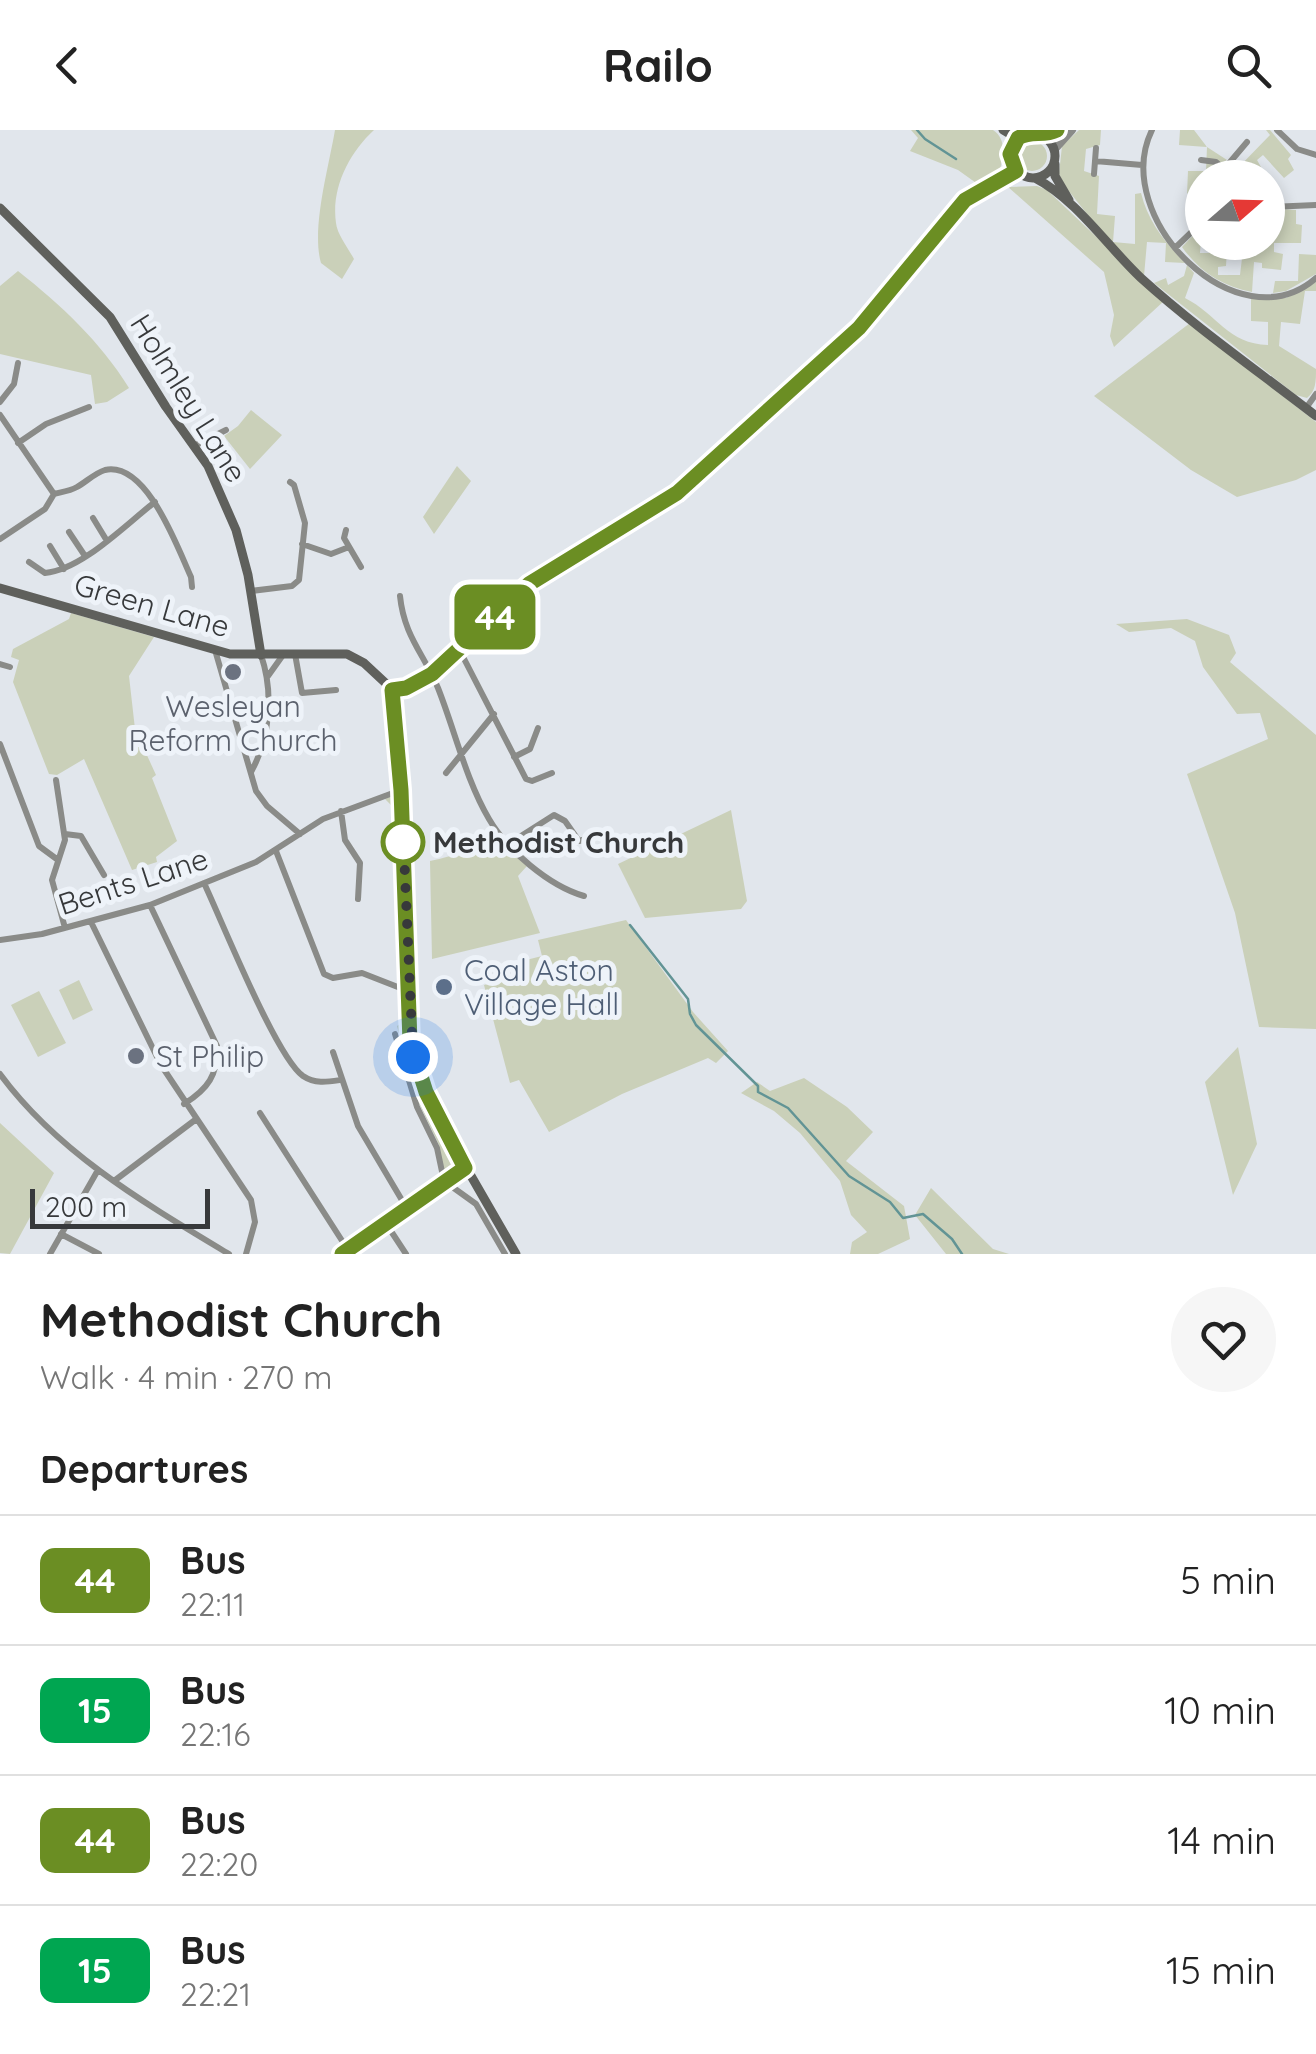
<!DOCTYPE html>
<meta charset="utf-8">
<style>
body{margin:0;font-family:Quicksand,sans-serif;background:#f6f6f6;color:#222;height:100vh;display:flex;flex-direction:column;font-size:38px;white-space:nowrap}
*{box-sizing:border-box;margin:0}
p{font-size:32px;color:#767676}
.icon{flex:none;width:55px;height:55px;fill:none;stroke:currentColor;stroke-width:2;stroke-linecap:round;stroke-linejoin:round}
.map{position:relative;height:1124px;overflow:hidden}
.sheet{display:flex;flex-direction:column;background:#fff;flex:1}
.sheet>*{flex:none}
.badge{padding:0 20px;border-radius:15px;font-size:35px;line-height:65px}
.needle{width:65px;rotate:70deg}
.controls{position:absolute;left:1185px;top:30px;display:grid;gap:20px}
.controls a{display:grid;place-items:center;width:100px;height:100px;border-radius:50%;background:#fff;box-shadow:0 5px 15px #0003;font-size:50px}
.scale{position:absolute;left:30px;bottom:25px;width:180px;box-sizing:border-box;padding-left:10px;border:5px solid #37393b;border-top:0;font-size:28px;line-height:35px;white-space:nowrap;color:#37393b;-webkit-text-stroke:8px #eef3f9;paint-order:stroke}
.you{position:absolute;width:50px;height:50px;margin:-25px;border:8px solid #fff;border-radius:50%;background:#1a73e8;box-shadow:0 0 0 15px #1a73e833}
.map>.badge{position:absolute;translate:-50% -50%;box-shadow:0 0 0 5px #fff}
h2{padding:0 40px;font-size:38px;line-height:90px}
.round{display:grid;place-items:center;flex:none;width:105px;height:105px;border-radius:52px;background:#f6f6f6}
.head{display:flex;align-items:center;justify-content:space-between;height:170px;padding:0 40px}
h1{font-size:48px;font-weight:700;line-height:75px}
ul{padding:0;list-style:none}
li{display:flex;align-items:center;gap:30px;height:130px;padding:0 40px;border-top:2px solid #e0e0e0}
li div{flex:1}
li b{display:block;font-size:38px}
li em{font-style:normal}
li .badge{min-width:110px;font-weight:700;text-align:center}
header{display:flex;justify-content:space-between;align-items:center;height:130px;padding:0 40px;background:#fff;font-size:45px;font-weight:700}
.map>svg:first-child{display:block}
.green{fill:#cad0b9}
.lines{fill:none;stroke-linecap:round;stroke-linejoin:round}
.stream{stroke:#629495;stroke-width:2.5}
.minor{stroke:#8a8b88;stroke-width:6}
.tertiary{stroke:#8a8b88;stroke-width:8}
.secondary{stroke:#5f605c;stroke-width:9}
.line-casing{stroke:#fff;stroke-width:22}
.line{stroke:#6b8e23;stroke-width:15}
.walk{stroke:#37393b;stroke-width:10;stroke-dasharray:0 18}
.worship-dot{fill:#6b7280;stroke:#eef3f9;stroke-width:4}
.stop-dot{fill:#fff;stroke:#6b8e23;stroke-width:5}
.service-dot{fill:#5c6f8a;stroke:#eef3f9;stroke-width:4}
.labels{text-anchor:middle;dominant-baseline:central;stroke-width:10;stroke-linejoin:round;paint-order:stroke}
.street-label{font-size:30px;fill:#37393b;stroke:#eef3f9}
.worship-label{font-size:30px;fill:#5b616d;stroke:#eef3f9}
.stop-label{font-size:30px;font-weight:bold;fill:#37393b;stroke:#eef3f9;text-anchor:start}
.service-label{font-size:30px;fill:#4e5e75;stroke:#eef3f9;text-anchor:start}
</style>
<header><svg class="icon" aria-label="back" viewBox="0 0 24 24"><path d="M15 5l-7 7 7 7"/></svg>Railo<svg class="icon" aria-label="search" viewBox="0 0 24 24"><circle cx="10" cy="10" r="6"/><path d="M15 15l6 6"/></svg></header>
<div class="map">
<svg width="1316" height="1124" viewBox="0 0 1316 1124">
<rect width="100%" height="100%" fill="#e1e6ec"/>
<path class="green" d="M335,0H374C349,23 331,58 336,93C337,104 348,118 354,129L342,149L321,133C311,99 329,36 335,0Z
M911,0H993C1007,9 1003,26 1000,40L979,55L958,40L910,21L918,8Z
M1079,0H1101L1100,15L1086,19L1084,41L1099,46L1097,84L1115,86L1113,112L1135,114V64L1141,63C1148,92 1165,112 1185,133L1165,132L1166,113L1147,112L1144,146L1111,114L1064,55L1059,44L1062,16Z
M1180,0H1194L1207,17L1227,30L1206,42L1187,64L1188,41H1206L1207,17L1179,15Z
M1266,0H1270L1291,25L1288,29L1294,40L1284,48L1263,25L1257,30L1261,37L1250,45L1246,41L1238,46L1235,41L1270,5Z
M1017 26a15 15 0 1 1 30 0a15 15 0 1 1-30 0Z
M1037,56L1047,60L1164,171L1114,217L1110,206L1114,185L1104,142L1008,57Z
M1268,78L1296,80V94L1302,95L1301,113H1274V122L1283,124L1281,140L1262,138V133L1254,132L1252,162C1222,156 1200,142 1182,117L1202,96L1200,123H1209L1210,117L1227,119L1226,136L1218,137V145H1240L1243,120L1259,121L1260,113L1268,112Z
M1299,124L1316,125V144L1286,161L1273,163L1275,151H1298Z
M1187,135L1194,143L1185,168C1217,184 1228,214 1268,215V192L1251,191V168H1286L1316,152V161H1305L1300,194L1281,192L1279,216L1316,239C1316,251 1316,261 1307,268L1296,265L1154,153L1166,148L1168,155L1184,146Z
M18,141C61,175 100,211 129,258L107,272L95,274L91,245L0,224V156Z
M1190,193L1316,292V340L1296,350L1237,367L1191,340L1094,266Z
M251,280L282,305L250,339L224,306L238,296Z
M457,336L471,351L434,404L423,387Z
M71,483L154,507L129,546L135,599L156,645L152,648L177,711L156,727L157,732L132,740L84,629L57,645L49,644L13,552L19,530L11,527L13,519L69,489Z
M1187,489L1229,505L1236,523L1230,532L1316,605V899L1259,897L1235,783L1187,644L1268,609L1260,583L1237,584L1203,537L1195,511L1171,498L1129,502L1116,494Z
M392,666L398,667L402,772L401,848L392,676L385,669Z
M731,680L747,771L741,779L645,788L618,734Z
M502,709L527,736L518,746L540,803L432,829L430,731C455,727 477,714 502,709Z
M626,790L693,882L728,921L716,933L708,928L622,964L549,1002L519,950L510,953L484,855L525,844L522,831L542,826L538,810Z
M79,850L93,880L73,890L59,860Z
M39,861L66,913L38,927L11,875Z
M404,891L410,937L455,1027L456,1040L448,1045L443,1038L439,1015L415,965L397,896Z
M1238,917L1257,1014L1233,1065L1205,952Z
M804,948L847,977L873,1002L846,1031L904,1076L910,1109L878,1124H850L852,1112L867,1102L851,1085L840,1051L800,1003L774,981L741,963L757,952L770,961Z
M0,993L54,1043L10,1124L0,1123Z
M931,1058L993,1119L1009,1124H946L915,1085Z"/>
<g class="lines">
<path class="stream" d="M917,0L925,9L956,29
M630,795L688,869L690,884L696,895L758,956V962L788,978L849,1046L890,1072L903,1088L923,1084L952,1109L962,1124"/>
<path class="minor" d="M1152,0C1109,88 1238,216 1316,148
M1277,0L1297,19L1316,25
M1201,30L1216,32L1234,48
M1095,31L1142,35
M1225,38L1247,12
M1094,44L1096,18
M1268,77L1316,75
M1176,117L1202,92
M0,272L14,254L18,233
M1306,278L1316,264
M0,285L54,364
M18,313L46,294L89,277
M194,316L226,300
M93,388L107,411
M346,400L344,408L361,437
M69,402L85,426
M0,409L45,379L54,364C62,362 70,361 77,357C86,352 95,343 105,340C147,331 178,419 191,447L192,457
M302,414L331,424L349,417
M50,416L64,439
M29,432L45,443C82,440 126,394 155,372
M251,461L292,456L299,450L305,393L294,355L290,352
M400,466C404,506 424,524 438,558C455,601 466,650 489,689C507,720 549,756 584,766
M459,519L526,649L532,651L552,643
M215,520L256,661L267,676L300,704
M295,524L302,563L336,560
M0,534L10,537
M268,546L283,525
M0,614L39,716L58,730
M514,627L530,619L538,598
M251,642C270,608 274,563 261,525
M446,643L494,584
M56,650L65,710L52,750L65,798
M341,681L345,710L360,733L358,769
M65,704L81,706L104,745
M510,713L554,685L565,691L579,711L597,706
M276,721L324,844L333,848L362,843L408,861
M204,753C222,791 276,927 303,946C315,954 327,952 340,950
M150,775L217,916C218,945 208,959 184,974
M91,792L161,935L251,1070L255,1092L246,1124
M0,810L42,804L150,775L256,732L323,689L401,660
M395,904L417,977L437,1018L444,1051L476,1074L505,1124
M333,922L358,996L406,1077
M0,944C58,1023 146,1074 229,1124
M260,983L348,1120
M114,1051L195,990
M385,1092L406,1124
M61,1104L99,1124
M50,1124L98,1040
M342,1124L465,1038"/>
<path class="tertiary" d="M1044,6L1057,0
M1054,20L1072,0"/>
<path class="secondary" d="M1003,0L1018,9
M1011 26a22 22 0 1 1 44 0a22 22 0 1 1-44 0Z
M1055,34V46L1069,70
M1035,48C1077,70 1107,116 1141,148C1195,197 1258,241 1316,286
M0,78L110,187L166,277L208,336L236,400L248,445L261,525
M0,458L230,524H347L364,533L393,560L401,660L413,927L440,992L516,1124
M393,560L406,558L432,544L529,455L677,363L859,199L965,70L1016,41"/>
</g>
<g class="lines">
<g class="line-casing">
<path id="line" d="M342,1124L465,1038L426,962L410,912L401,660L392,560L406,558L432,544L529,454L677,363L859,198L965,70L1016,41L1010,24L1018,8C1032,0 1043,7 1057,0"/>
</g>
<use href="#line" class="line"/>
<path class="walk" d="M403,712V699L413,927"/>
</g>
<g class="worship-dot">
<circle cx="233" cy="542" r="10"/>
<circle cx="136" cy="926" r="10"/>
</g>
<circle class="stop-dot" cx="403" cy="712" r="20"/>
<circle class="service-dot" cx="444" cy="857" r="10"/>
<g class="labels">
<g class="street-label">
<text transform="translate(189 268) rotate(58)">Holmley Lane</text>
<text transform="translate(152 475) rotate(16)">Green Lane</text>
<text transform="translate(133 751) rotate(-18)">Bents Lane</text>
</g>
<g class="worship-label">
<text x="233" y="576">Wesleyan<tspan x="233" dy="34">Reform Church</tspan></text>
<text x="156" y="926" text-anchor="start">St Philip</text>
</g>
<g class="stop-label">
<text x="433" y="712">Methodist Church</text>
</g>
<g class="service-label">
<text x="464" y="840">Coal Aston<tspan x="464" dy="34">Village Hall</tspan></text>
</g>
</g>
</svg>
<div class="controls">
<a><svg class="needle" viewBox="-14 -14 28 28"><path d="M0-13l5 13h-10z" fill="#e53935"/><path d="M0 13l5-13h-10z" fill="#767676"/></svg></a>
</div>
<div class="scale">200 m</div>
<div class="you" style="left:413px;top:927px"></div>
<b class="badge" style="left:495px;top:487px;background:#6b8e23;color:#fff">44</b>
</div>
<section class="sheet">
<div class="head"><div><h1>Methodist Church</h1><p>Walk · 4 min · 270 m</p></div><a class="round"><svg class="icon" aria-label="heart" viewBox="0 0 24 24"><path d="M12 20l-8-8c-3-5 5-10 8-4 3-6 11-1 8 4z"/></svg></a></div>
<h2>Departures</h2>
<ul>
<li><span class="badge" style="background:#6b8e23;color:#fff">44</span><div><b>Bus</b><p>22:11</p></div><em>5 min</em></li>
<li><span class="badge" style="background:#00a651;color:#fff">15</span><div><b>Bus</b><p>22:16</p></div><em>10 min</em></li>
<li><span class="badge" style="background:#6b8e23;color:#fff">44</span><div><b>Bus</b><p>22:20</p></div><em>14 min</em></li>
<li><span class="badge" style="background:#00a651;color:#fff">15</span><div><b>Bus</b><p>22:21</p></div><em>15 min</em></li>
</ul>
</section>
